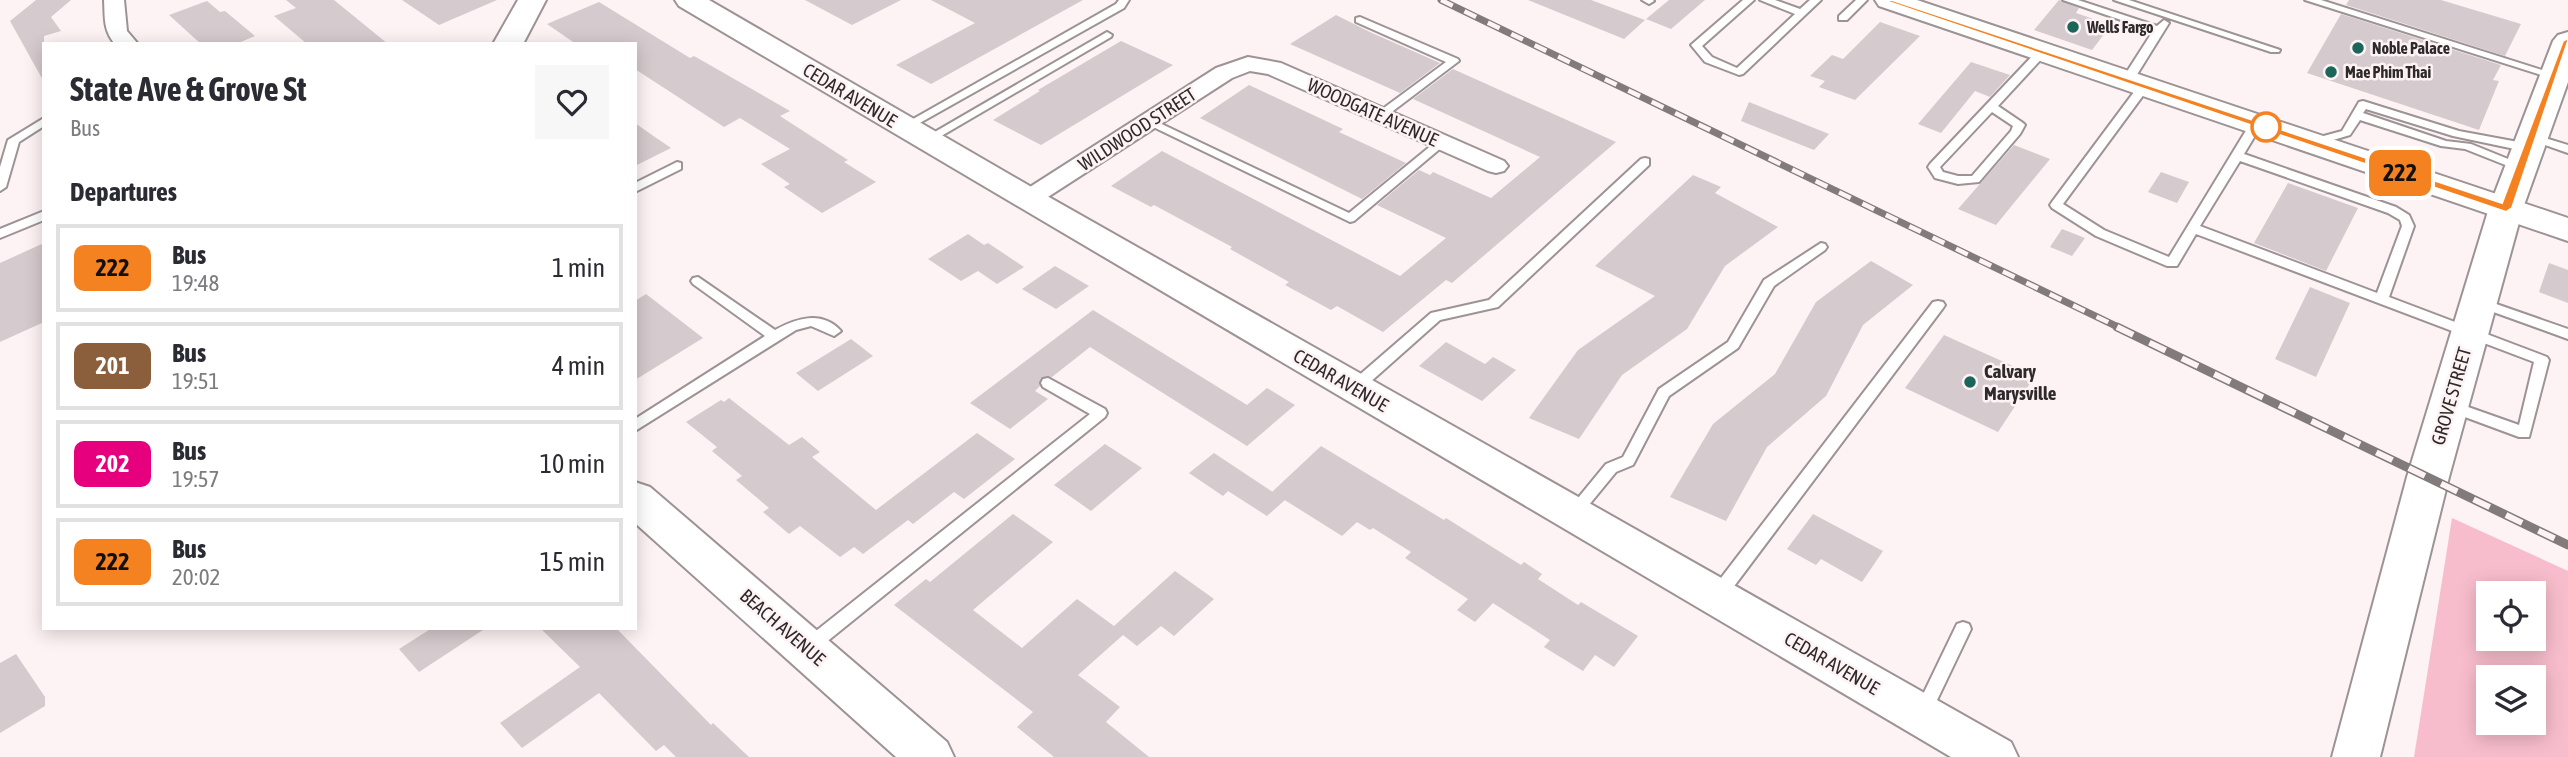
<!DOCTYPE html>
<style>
body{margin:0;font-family:"Asap Condensed",sans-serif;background:#f7f7f7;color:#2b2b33;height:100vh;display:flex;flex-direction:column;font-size:26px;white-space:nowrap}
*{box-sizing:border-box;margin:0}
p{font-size:23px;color:#7c7c81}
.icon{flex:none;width:38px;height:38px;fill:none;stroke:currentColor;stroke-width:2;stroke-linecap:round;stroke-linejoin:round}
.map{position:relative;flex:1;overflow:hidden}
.sheet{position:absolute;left:42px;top:42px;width:595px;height:588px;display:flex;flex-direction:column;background:#fff;border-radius:0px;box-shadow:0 4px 18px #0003}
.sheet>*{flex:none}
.badge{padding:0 14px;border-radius:10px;font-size:24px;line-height:46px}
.buttons{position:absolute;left:2476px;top:581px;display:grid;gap:14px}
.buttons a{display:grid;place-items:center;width:70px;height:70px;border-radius:0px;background:#fff;box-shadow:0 4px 18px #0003;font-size:35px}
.map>.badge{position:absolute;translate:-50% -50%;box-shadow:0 0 0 4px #fff}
h2{padding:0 28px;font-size:26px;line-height:63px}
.round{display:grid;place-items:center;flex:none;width:74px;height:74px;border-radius:0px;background:#f7f7f7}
.summary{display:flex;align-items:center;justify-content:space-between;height:119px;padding:0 28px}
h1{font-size:33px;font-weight:700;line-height:52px}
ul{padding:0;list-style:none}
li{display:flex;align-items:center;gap:21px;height:88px;margin:0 14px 10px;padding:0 14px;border:4px solid #e1e1e2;border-radius:0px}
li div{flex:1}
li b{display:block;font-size:26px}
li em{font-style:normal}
li .badge{min-width:77px;font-weight:700;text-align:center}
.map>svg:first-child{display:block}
.green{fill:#f8bdcc;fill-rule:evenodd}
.building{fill:#d5cacd}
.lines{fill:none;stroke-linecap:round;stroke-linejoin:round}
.lane-casing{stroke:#9d9395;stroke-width:4}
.street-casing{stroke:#9d9395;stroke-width:4}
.secondary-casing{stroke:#9d9395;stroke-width:4}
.primary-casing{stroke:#9d9395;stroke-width:4}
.lane{fill:#fff;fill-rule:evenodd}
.street{fill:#fff;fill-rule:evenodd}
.secondary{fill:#fff;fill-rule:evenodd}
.primary{fill:#fff;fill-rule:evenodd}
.rail-far1-casing{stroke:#827b7c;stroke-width:7}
.rail-casing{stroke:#827b7c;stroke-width:9}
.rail-far1{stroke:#fdf2f4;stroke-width:4.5;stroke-dasharray:13;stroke-linecap:butt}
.rail{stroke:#fdf2f4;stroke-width:6;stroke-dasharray:18;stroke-linecap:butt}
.line{fill:#f58220;stroke:#fff;stroke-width:2}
.poi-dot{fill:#1c655a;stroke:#fdf2f4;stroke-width:2.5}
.stop-dot{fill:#fff;stroke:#f58220;stroke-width:3.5}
.labels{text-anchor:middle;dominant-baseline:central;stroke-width:5;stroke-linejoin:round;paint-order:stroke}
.far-poi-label{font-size:16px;font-weight:bold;fill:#2e2a2b;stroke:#fdf2f4;text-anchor:start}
.street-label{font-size:19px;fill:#2e2a2b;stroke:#fdf2f4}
.poi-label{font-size:19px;font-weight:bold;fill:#2e2a2b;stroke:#fdf2f4;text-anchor:start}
</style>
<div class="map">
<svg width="2568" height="757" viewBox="0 0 2568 757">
<rect width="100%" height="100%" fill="#fdf2f4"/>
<path class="green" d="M2452,518L2568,571V757H2414ZM2534,593V639H2488V593ZM2534,677V723H2488V677Z"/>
<path class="building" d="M36,0H71L51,17L61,31L44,36V82L10,21Z
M286,0H334L388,44H307L274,16L296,8Z
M402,0H497L439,25Z
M805,0H901L852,25Z
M931,0H1083L931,84L896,65L975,23Z
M1528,0H1591L1645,20L1624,39Z
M1669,0H1705L1671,29L1646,19Z
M2059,0L2079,8L2076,13L2111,25L2092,50L2034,30Z
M2349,0H2441L2521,24L2505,56L2346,5Z
M207,1L220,12L225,11L255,36L236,44H201L169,15Z
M599,2L690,58L694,56L790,111L780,116L848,160L844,162L876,182L822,213L784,187L790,184L761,164L790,149L740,118L724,127L635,69V44H576L547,24Z
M2341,14L2501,65L2493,80L2499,81L2479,130L2307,73Z
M1336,15L1372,33L1440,63L1400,93L1290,44Z
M1880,22L1920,36L1855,100L1819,87L1825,81L1810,76L1832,55L1843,59Z
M1121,41L1173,65L1041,145L993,120L1040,91L1038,90Z
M1971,62L2010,75L1990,97L1975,91L1941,133L1918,124Z
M1453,69L1616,142L1452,283L1446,280L1383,332L1337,306L1331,310L1285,285L1289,282L1230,249L1232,247L1154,205L1151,207L1111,186L1162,151L1400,276L1446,238L1377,205L1419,170L1430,175L1433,172L1491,198L1540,157L1413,99Z
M1249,85L1343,129L1339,132L1406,163L1362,199L1200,118Z
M1749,102L1829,134L1814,150L1741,121Z
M635,123L652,135L671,148L635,166Z
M2014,145L2050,159L1996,225L1958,209Z
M2161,172L2189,182L2177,203L2148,192Z
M1693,175L1721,187L1715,193L1778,227L1725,266L1687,329L1622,375L1579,439L1529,418L1578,350L1655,296L1595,266Z
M2288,183L2358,208L2326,271L2254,243Z
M2062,229L2085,238L2072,256L2050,247Z
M968,234L984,245L988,243L1024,267L997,284L978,271L961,281L928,259Z
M44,243V322L0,342V263Z
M1871,261L1913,285L1863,325L1826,396L1767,447L1726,521L1670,497L1713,424L1775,374L1816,302Z
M2549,263L2568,270V303L2539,292Z
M1055,266L1089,286L1056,309L1022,289Z
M2310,287L2350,303L2316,377L2275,359Z
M646,294L703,338L635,380V301Z
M1093,310L1247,405L1267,388L1295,405L1247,446L1090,347L1052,377L1041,378L1040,386L1035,391L1048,399L1010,429L970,403Z
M1944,335L2035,376L1998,432L1905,388Z
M851,339L873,356L818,391L796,373Z
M1446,342L1485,364L1493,357L1516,370L1482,401L1419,366Z
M729,398L789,445L802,437L820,452L812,457L876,510L977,433L1015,459L964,499L954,492L913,524L908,520L863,554L854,547L840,557L800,526L789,534L763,512L769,508L736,480L742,476L712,451L717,447L686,422L721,400L724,402Z
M1105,444L1142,468L1091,511L1054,485Z
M1321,446L1444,520L1446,518L1521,565L1524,562L1542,574L1538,579L1578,605L1581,602L1638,636L1614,667L1595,655L1583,671L1544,647L1550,640L1493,603L1475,622L1457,610L1468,599L1405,558L1411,552L1373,528L1370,530L1357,522L1342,536L1272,492Z
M1214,453L1285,500L1267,516L1228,491L1223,496L1189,473Z
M1013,514L1053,542L973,610L1022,648L1077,599L1114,626L1175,571L1214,599L1174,636L1161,626L1137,646L1123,635L1078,675L1120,707L1106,722L1149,757H1054L1017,727L1033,712L894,605L926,579L930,582Z
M1813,514L1883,551L1862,582L1821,559L1816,565L1787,549Z
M432,628H486L419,672L399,649Z
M540,628H616L711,725L713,723L749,757H676L664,745L656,751L599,693L522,748L500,723L580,667Z
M16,654L45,697V706L0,733V663Z"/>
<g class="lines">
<g class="lane-casing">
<path id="lane" d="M1119,0H1129L1124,8L909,129L905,130L899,127L1116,4Z
M1642,0H1653L1654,1L1649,4Z
M1743,0H1754L1702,46L1712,57L1737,68L1795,14L1760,0H1775L1800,9L1810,0H1821L1743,74L1739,75L1705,62L1691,45Z
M1856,0H1867L1847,20H1839V16Z
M2063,0H2078L2157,26L2164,20L2169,23L2133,81L2127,84L2121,81L2153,31Z
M2114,0H2129L2280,50L2279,52H2271Z
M2305,0H2321L2561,76L2559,78H2551Z
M1360,17L1458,59L1459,61L1385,117H1377V113L1446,62L1356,22V18Z
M1107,32L1112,35L1111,37L931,142L927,144L921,140Z
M2042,49L2047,52L2046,54L1998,106L2023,123L2025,125L2020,134L1979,182L1958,184L1935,178L1928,167L1930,164L2038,50ZM1992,112L2013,126L2011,131L1972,176H1958L1943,172L1940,167Z
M2144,83L2150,86L2063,204L2104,230L2169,257L2250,124L2256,121L2260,122L2262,124L2244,154L2396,207L2409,215L2414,226L2389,297L2547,357L2549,360L2529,437H2519L2446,410L2444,406L2451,401L2519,425L2534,362L2196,234L2177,266H2167L2096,236L2052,208L2050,205L2052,202L2140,84ZM2240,161L2388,213L2400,220L2402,226L2377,293L2200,226Z
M2363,101L2459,131L2529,144L2535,148L2529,152L2453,136L2366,109L2363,113L2446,141L2471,144L2528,167L2522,171L2518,170L2465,149L2441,146L2360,120L2350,135L2313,146L2309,144V140L2342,131L2359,102Z
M44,118V126L19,142L6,187L0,191V167L8,140Z
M1149,118L1349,213L1438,140L1442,138L1448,142L1354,221L1350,222L1145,123V119Z
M2532,134L2568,145V153L2528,139L2526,137Z
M1645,158L1649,159V165L1498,307L1440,320L1359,392H1349L1347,388L1349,384L1431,313L1489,300L1641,159Z
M677,162L681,163V169L635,192V183Z
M44,211V220L0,238V229Z
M1821,243L1825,244L1827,247L1825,250L1774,286L1738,348L1669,396L1633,465L1616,472L1579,517H1569L1566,513L1569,509L1606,464L1623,457L1659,389L1728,342L1764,280Z
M698,277L775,330C797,318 822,310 841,331L834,336L811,326L796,330L635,431V419L765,336L693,284L691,281L693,278Z
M2479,298L2568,329V339L2474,305L2472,302Z
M1938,301L1943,302L1945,305L1943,308L1723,601L1717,603L1711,601L1709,596L1711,591L1933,302Z
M1048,378L1105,409L1107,413L1105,417L814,652L808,654L802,652L800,647L802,642L1090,414L1043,387L1041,383L1043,379Z
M1963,622L1969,624L1971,629L1928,719L1922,722L1916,719L1913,714L1916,709L1957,624Z"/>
</g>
<g class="street-casing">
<path id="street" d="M104,0H124L127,31L138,44H115C103,30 105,17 104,0Z
M1248,57L1281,63L1504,161L1508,166L1504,171L1496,173L1488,171L1268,74L1250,71L1232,78L1037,204L1028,207L1019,204L1016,199L1019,194L1216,68Z"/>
</g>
<g class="secondary-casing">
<path id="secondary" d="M518,0H546L523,44H493Z
M675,0H709L1040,192L2011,742L2018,757H1951L679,6Z
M2568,32V82L2523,208L2449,477L2380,757H2332L2407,477L2489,208L2553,41L2558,35Z
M635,482L650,487L947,742L954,757H896L635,523Z"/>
</g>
<g class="primary-casing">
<path id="primary" d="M1875,0H1917L2568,218V241L1879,6Z"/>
</g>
<use href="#lane" class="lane"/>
<use href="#street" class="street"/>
<use href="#secondary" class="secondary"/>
<use href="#primary" class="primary"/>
<g class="rail-far1-casing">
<path id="rail-far1" d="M1441,0L2120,328"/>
</g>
<g class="rail-casing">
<path id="rail" d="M2117,327L2568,545"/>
</g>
<use href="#rail-far1" class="rail-far1"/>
<use href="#rail" class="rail"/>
</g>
<path class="line" d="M1883,0H1892L2502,203L2563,41L2568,38V41L2512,208L2506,212Z"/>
<g class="poi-dot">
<circle cx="2073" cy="27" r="7"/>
<circle cx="2358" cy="48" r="7"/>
<circle cx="2331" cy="72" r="7"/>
<circle cx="1970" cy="382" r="7"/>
</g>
<circle class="stop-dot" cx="2266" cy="127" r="14"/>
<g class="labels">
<g class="far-poi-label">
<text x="2087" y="27">Wells Fargo</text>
<text x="2372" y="48">Noble Palace</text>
<text x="2345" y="72">Mae Phim Thai</text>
</g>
<g class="street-label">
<text transform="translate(850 95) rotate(31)">CEDAR AVENUE</text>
<text transform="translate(1373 112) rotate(24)">WOODGATE AVENUE</text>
<text transform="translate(1137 129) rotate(-33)">WILDWOOD STREET</text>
<text transform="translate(1341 380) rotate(30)">CEDAR AVENUE</text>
<text transform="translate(2451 396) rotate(-74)">GROVE STREET</text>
<text transform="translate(783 627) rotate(41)">BEACH AVENUE</text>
<text transform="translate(1832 663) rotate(30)">CEDAR AVENUE</text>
</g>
<g class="poi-label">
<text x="1984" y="371">Calvary<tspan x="1984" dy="22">Marysville</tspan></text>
</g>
</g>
</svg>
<div class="buttons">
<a><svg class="icon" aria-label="locate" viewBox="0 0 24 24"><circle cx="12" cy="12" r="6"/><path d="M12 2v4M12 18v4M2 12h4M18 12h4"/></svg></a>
<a><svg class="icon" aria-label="layers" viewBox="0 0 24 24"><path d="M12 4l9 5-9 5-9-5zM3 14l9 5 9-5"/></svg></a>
</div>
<b class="badge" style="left:2400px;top:173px;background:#f58220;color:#111">222</b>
<section class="sheet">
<div class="summary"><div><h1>State Ave &amp; Grove St</h1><p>Bus</p></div><a class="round"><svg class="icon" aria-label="heart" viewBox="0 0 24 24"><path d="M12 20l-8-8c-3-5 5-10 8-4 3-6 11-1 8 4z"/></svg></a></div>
<h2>Departures</h2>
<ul>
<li><span class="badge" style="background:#f58220;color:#111">222</span><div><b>Bus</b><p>19:48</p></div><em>1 min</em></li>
<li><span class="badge" style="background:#8b5e3c;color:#fff">201</span><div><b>Bus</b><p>19:51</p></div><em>4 min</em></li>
<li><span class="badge" style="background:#e6007e;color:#fff">202</span><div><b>Bus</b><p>19:57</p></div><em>10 min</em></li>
<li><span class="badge" style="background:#f58220;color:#111">222</span><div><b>Bus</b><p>20:02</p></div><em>15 min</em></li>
</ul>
</section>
</div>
